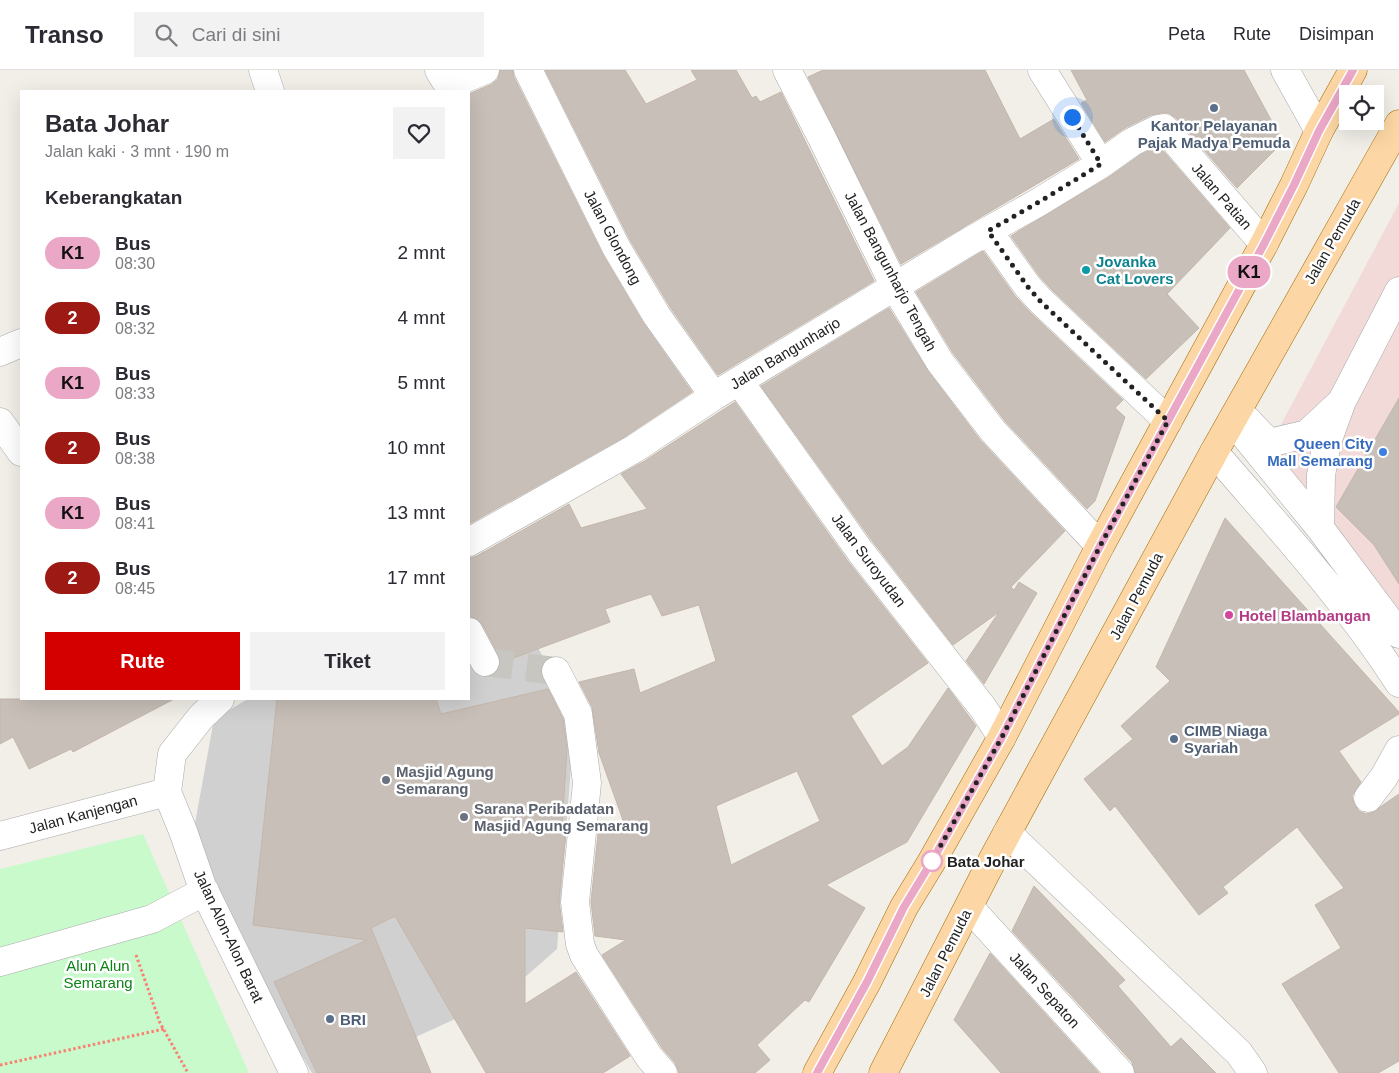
<!DOCTYPE html>
<html lang="id">
<meta charset="utf-8">
<style>
body{margin:0;font-family:Helvetica,sans-serif;background:#f2f2f3;color:#2b2b33;height:100vh;display:flex;flex-direction:column;font-size:19px;white-space:nowrap}
*{box-sizing:border-box;margin:0}
p{font-size:16px;color:#7c7c81}
.icon{flex:none;width:28px;height:28px;fill:none;stroke:currentColor;stroke-width:2;stroke-linecap:round;stroke-linejoin:round}
.map{position:relative;flex:1;overflow:hidden}
.side{position:absolute;left:20px;top:20px;width:450px;height:610px;display:flex;flex-direction:column;background:#fff;border-radius:0px;box-shadow:0 5px 20px #0002}
.side>*{flex:none}
.badge{padding:0 10px;border-radius:16px;font-size:18px;line-height:32px}
.buttons{position:absolute;left:1339px;top:15px;display:grid;gap:10px}
.buttons a{display:grid;place-items:center;width:45px;height:45px;border-radius:0px;background:#fff;box-shadow:0 5px 20px #0002;font-size:25px}
.you{position:absolute;width:25px;height:25px;margin:-12px;border:4px solid #fff;border-radius:50%;background:#1a73e8;box-shadow:0 0 0 8px #1a73e833}
.map>.badge{position:absolute;translate:-50% -50%;box-shadow:0 0 0 2px #fff}
h2{padding:0 25px;font-size:19px;line-height:45px}
.round{display:grid;place-items:center;flex:none;width:52px;height:52px;border-radius:0px;background:#f2f2f3}
.headline{display:flex;align-items:center;justify-content:space-between;height:85px;padding:0 25px}
h1{font-size:24px;font-weight:700;line-height:38px}
.button{display:flex;gap:10px;margin-top:auto;padding:10px 25px}
.button a{flex:1;height:58px;border-radius:0px;background:#d40000;color:#fff;font-size:20px;font-weight:700;line-height:58px;text-align:center}
.button a+a{background:#f2f2f3;color:#2b2b33}
ul{padding:0;list-style:none}
li{display:flex;align-items:center;gap:15px;height:65px;padding:0 25px}
li div{flex:1}
li b{display:block;font-size:19px}
li em{font-style:normal}
li .badge{min-width:55px;font-weight:700;text-align:center}
header{display:flex;align-items:center;gap:30px;box-sizing:border-box;height:70px;padding:0 25px;background:#fff;border-bottom:1px solid #e1e1e2}
header strong{font-size:24px}
nav{display:flex;gap:28px;margin-inline-start:auto;font-size:18px}
.search{width:350px;height:45px;background:#f2f2f3;display:flex;align-items:center;gap:12px;box-sizing:border-box;padding:0 18px;border-radius:0px;color:#7c7c81;font-size:19px}
.map>svg:first-child{display:block}
.commercial{fill:#f2dad9}
.religious{fill:#d0d0d0}
.park{fill:#c8facc}
.building{fill:#c7bfb8;stroke:#c4b6ab;fill-rule:evenodd}
.lines{fill:none;stroke-linecap:round;stroke-linejoin:round}
.minor-tunnel{stroke:#c8c6c1;stroke-width:28;stroke-dasharray:28 14;stroke-linecap:butt}
.minor-casing{stroke:#a9a9a9;stroke-width:29}
.major-casing{stroke:#a06b00;stroke-width:29}
.path{stroke:#fa8072;stroke-width:3;stroke-dasharray:2.5 2.5;stroke-linecap:butt}
.minor{stroke:#fff;stroke-width:28}
.major{stroke:#fcd6a4;stroke-width:28}
.line-casing{stroke:#fff;stroke-width:11}
.line{stroke:#eba7c6;stroke-width:8}
.walk{stroke:#222;stroke-width:5;stroke-dasharray:0 9}
.service-dot{fill:#5c6f8a;stroke:#fff;stroke-width:2}
.culture-dot{fill:#0f9aa8;stroke:#fff;stroke-width:2}
.shop-dot{fill:#3f7fe0;stroke:#fff;stroke-width:2}
.hotel-dot{fill:#d1479c;stroke:#fff;stroke-width:2}
.worship-dot{fill:#6b7280;stroke:#fff;stroke-width:2}
.stop-dot{fill:#fff;stroke:#eba7c6;stroke-width:2.5}
.labels{text-anchor:middle;dominant-baseline:central;stroke-width:5;stroke-linejoin:round;paint-order:stroke}
.service-label{font-size:15px;font-weight:bold;fill:#4e5e75;stroke:#fff;text-anchor:start}
.street-label{font-size:15px;fill:#222;stroke:#fff}
.culture-label{font-size:15px;font-weight:bold;fill:#0d838f;stroke:#fff;text-anchor:start}
.shop-label{font-size:15px;font-weight:bold;fill:#366cbe;stroke:#fff;text-anchor:end}
.hotel-label{font-size:15px;font-weight:bold;fill:#b23c85;stroke:#fff;text-anchor:start}
.worship-label{font-size:15px;font-weight:bold;fill:#5b616d;stroke:#fff;text-anchor:start}
.stop-label{font-size:15px;font-weight:bold;fill:#222;stroke:#fff;text-anchor:start}
.park-label{font-size:15px;fill:#0c8416;stroke:#fff}
</style>
<header>
<strong>Transo</strong>
<div class="search"><svg class="icon" aria-label="search" viewBox="0 0 24 24"><circle cx="10" cy="10" r="6"/><path d="M15 15l6 6"/></svg>Cari di sini</div>
<nav><a>Peta</a><a>Rute</a><a>Disimpan</a></nav>
</header>
<div class="map">
<svg width="1399" height="1003" viewBox="0 0 1399 1003">
<rect width="100%" height="100%" fill="#f2efe9"/>
<path class="commercial" d="M1399,133V571L1259,396Z"/>
<path class="religious" d="M484,481L575,644L557,879L501,928L337,1003H312L266,924L192,770L214,649L248,629H469V491Z"/>
<path class="park" d="M143,764L249,1003H0V799Z"/>
<path class="building" d="M500,0H513L514,7L603,185L644,254L692,322L626,366L469,454V24L492,14L498,9Z
M545,0H625L646,34L697,10L691,0H736L752,28L756,26L760,32L781,22L874,211L718,305L670,237L630,170Z
M823,0H985L1020,69L1054,49L1079,89L901,194L808,7Z
M1071,0H1244L1283,72L1237,118L1176,48L1169,43H1161L1151,45L1125,58L1105,72L1081,33L1087,30Z
M1159,76L1230,158L1167,224L1199,258L1146,309L1052,220L1040,207L1011,166L1109,107L1140,85Z
M983,181L1015,226L1030,242L1123,330L1115,338L1125,347L1095,431L1087,439L1005,351L953,283L916,222Z
M889,238L928,301L981,371L1065,461L1011,517L1014,520L1019,512L1037,523L984,614L966,591L999,542L953,575L873,472L761,316Z
M1399,328V514L1374,475L1336,437Z
M735,332L847,490L928,593L851,646L882,696L908,677L948,618L976,656L907,772L826,815L865,838L809,932L805,930L757,975L770,990L755,1003H679L675,993L662,978L602,885L626,870L595,866L591,832L599,754L624,753L599,683L592,637L579,612L634,599L640,623L716,591L699,535L662,546L651,524L605,539L610,552L500,593L499,585L483,555L477,549L469,546V488L477,486L569,434L581,458L647,439L621,404L643,392ZM797,701L820,751L731,795L716,736Z
M1225,448L1399,642V644L1339,681L1361,712L1352,726L1354,734L1359,741L1366,744L1374,742L1383,735L1399,724V991L1378,1003H1339L1282,914L1341,878L1315,835L1344,818L1297,757L1223,817L1228,823L1199,845L1115,736L1110,741L1084,709L1133,669L1121,656L1170,611L1156,597Z
M548,619L563,649L567,680L562,754H567L559,830L563,862L525,858V934L576,902L630,986L603,1003H486L395,846L371,858L431,1003H317L274,912L367,870L253,855L277,629H436L441,644Z
M0,629H174L73,682L71,679L29,699L13,667L0,674Z
M1034,816L1125,910L1118,916L1171,977L1181,968L1216,1003H1135L1132,992L1012,861Z
M990,883L1099,1003H1001L954,950Z"/>
<g class="lines">
<path class="minor-tunnel" d="M485,592L556,601"/>
<g class="minor-casing">
<path id="minor" d="M263,0L270,21
M439,0L445,10L452,14L485,0
M528,0L616,177L657,246L714,326
M787,0L821,66L895,217L940,292L993,361L1100,476
M1042,0L1101,94
M1285,0L1319,61
M988,161L1028,217L1041,231L1168,351
M0,282L21,273
M739,311L860,481L983,638L1002,667
M1232,350L1320,458L1399,564
M1247,350L1269,373L1307,364L1337,336
M0,352L21,382
M1214,382C1278,457 1346,530 1399,613
M1320,458L1321,405L1327,372L1342,331L1399,221
M469,472L634,379L714,326L970,171L1039,132L1101,94L1132,72L1158,59L1164,58L1264,174
M469,562L485,592
M556,601L578,644L587,713L575,832L580,874L584,885L649,987L663,1003
M220,629L201,647L172,684L167,722L183,761L202,816L294,1003
M1368,728L1384,707L1399,680
M1007,763L1239,983L1253,1003
M0,766L167,722
M969,837L1120,1003
M0,892L152,849L205,821"/>
</g>
<g class="major-casing">
<path id="major" d="M817,1003L867,912L904,837L932,791L1002,667L1100,476L1264,174L1294,115L1319,61L1353,0
M883,1003L994,787L1214,382L1399,54"/>
</g>
<path class="path" d="M136,885L160,953L188,1003
M0,995L164,959"/>
<use href="#minor" class="minor"/>
<use href="#major" class="major"/>
</g>
<g class="lines">
<g class="line-casing">
<path id="line" d="M817,1003L867,912L904,837L932,791L1002,667L1100,476L1264,174L1294,115L1319,61L1353,0"/>
</g>
<use href="#line" class="line"/>
<path class="walk" d="M932,791L1002,667L1100,476L1168,351L1041,232L1028,217L988,161L1039,132L1101,94L1072,47"/>
</g>
<g class="service-dot">
<circle cx="1214" cy="38" r="5"/>
<circle cx="1174" cy="669" r="5"/>
<circle cx="330" cy="949" r="5"/>
</g>
<circle class="culture-dot" cx="1086" cy="200" r="5"/>
<circle class="shop-dot" cx="1383" cy="382" r="5"/>
<circle class="hotel-dot" cx="1229" cy="545" r="5"/>
<g class="worship-dot">
<circle cx="386" cy="710" r="5"/>
<circle cx="464" cy="747" r="5"/>
</g>
<circle class="stop-dot" cx="932" cy="791" r="10"/>
<g class="labels">
<g class="service-label">
<text x="1214" y="55" text-anchor="middle">Kantor Pelayanan<tspan x="1214" dy="17">Pajak Madya Pemuda</tspan></text>
<text x="1184" y="660">CIMB Niaga<tspan x="1184" dy="17">Syariah</tspan></text>
<text x="340" y="949">BRI</text>
</g>
<g class="street-label">
<text transform="translate(1222 126) rotate(49)">Jalan Patian</text>
<text transform="translate(613 167) rotate(62)">Jalan Glondong</text>
<text transform="translate(1332 171) rotate(-60)">Jalan Pemuda</text>
<text transform="translate(891 201) rotate(62)">Jalan Bangunharjo Tengah</text>
<text transform="translate(785 283) rotate(-31)">Jalan Bangunharjo</text>
<text transform="translate(869 490) rotate(53)">Jalan Suroyudan</text>
<text transform="translate(1136 526) rotate(-62)">Jalan Pemuda</text>
<text transform="translate(83 744) rotate(-15)">Jalan Kanjengan</text>
<text transform="translate(229 866) rotate(65)">Jalan Alon-Alon Barat</text>
<text transform="translate(945 883) rotate(-63)">Jalan Pemuda</text>
<text transform="translate(1045 920) rotate(48)">Jalan Sepaton</text>
</g>
<g class="culture-label">
<text x="1096" y="191">Jovanka<tspan x="1096" dy="17">Cat Lovers</tspan></text>
</g>
<g class="shop-label">
<text x="1373" y="373">Queen City<tspan x="1373" dy="17">Mall Semarang</tspan></text>
</g>
<g class="hotel-label">
<text x="1239" y="545">Hotel Blambangan</text>
</g>
<g class="worship-label">
<text x="396" y="701">Masjid Agung<tspan x="396" dy="17">Semarang</tspan></text>
<text x="474" y="738">Sarana Peribadatan<tspan x="474" dy="17">Masjid Agung Semarang</tspan></text>
</g>
<g class="stop-label">
<text x="947" y="791">Bata Johar</text>
</g>
<g class="park-label">
<text x="98" y="895">Alun Alun<tspan x="98" dy="17">Semarang</tspan></text>
</g>
</g>
</svg>
<div class="buttons">
<a><svg class="icon" aria-label="locate" viewBox="0 0 24 24"><circle cx="12" cy="12" r="6"/><path d="M12 2v4M12 18v4M2 12h4M18 12h4"/></svg></a>
</div>
<div class="you" style="left:1072px;top:47px"></div>
<b class="badge" style="left:1249px;top:202px;background:#eba7c6;color:#111">K1</b>
<section class="side">
<div class="headline"><div><h1>Bata Johar</h1><p>Jalan kaki · 3 mnt · 190 m</p></div><a class="round"><svg class="icon" aria-label="heart" viewBox="0 0 24 24"><path d="M12 20l-8-8c-3-5 5-10 8-4 3-6 11-1 8 4z"/></svg></a></div>
<h2>Keberangkatan</h2>
<ul>
<li><span class="badge" style="background:#eba7c6;color:#111">K1</span><div><b>Bus</b><p>08:30</p></div><em>2 mnt</em></li>
<li><span class="badge" style="background:#9c1a13;color:#fff">2</span><div><b>Bus</b><p>08:32</p></div><em>4 mnt</em></li>
<li><span class="badge" style="background:#eba7c6;color:#111">K1</span><div><b>Bus</b><p>08:33</p></div><em>5 mnt</em></li>
<li><span class="badge" style="background:#9c1a13;color:#fff">2</span><div><b>Bus</b><p>08:38</p></div><em>10 mnt</em></li>
<li><span class="badge" style="background:#eba7c6;color:#111">K1</span><div><b>Bus</b><p>08:41</p></div><em>13 mnt</em></li>
<li><span class="badge" style="background:#9c1a13;color:#fff">2</span><div><b>Bus</b><p>08:45</p></div><em>17 mnt</em></li>
</ul>
<div class="button"><a>Rute</a><a>Tiket</a></div>
</section>
</div>
